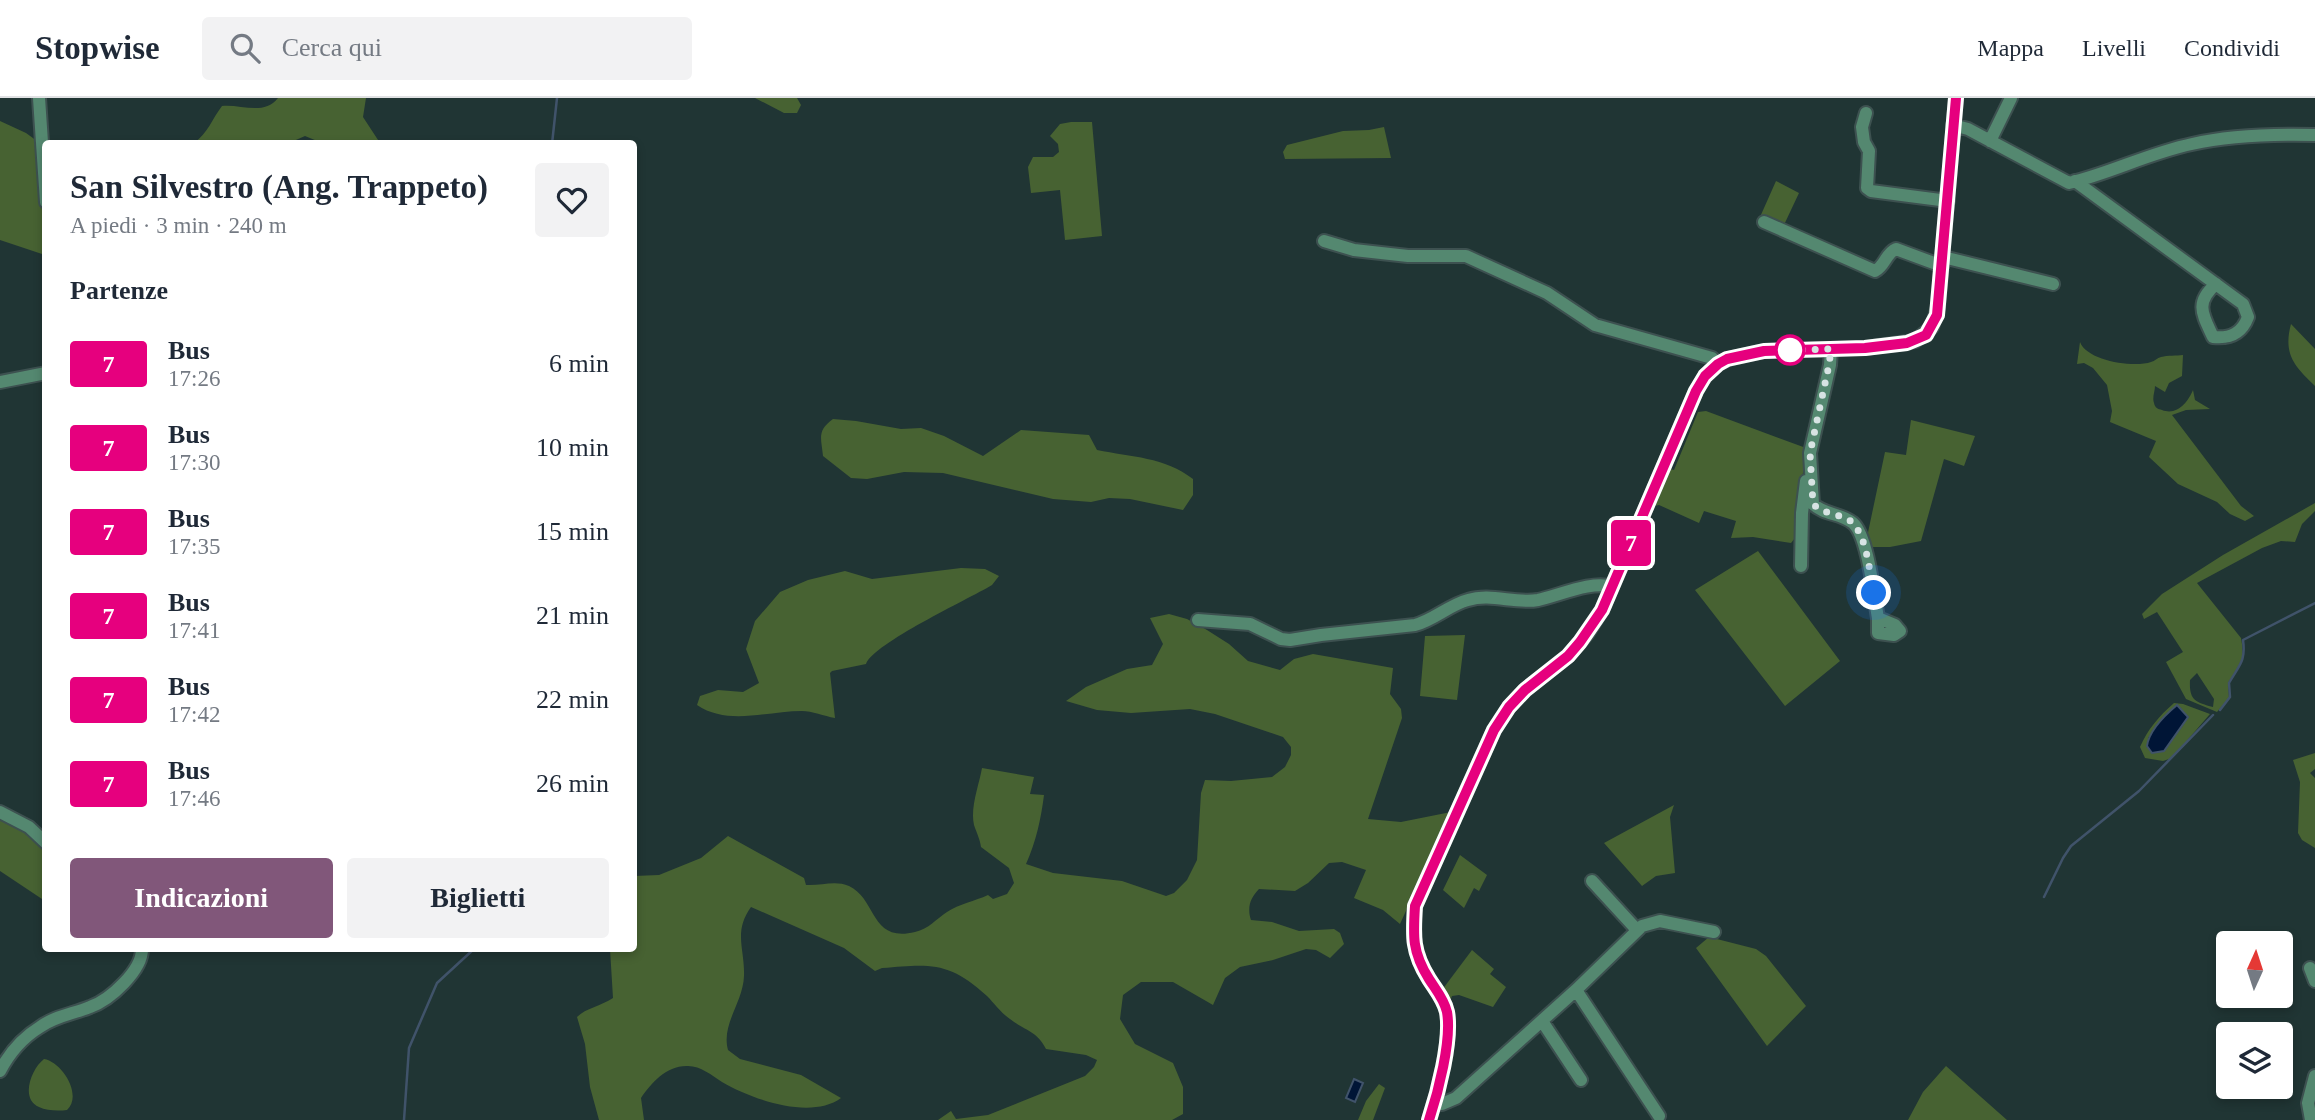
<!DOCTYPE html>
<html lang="it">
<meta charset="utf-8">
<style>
body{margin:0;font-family:"Times New Roman",serif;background:#f2f2f3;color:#1f2937;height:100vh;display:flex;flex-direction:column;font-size:26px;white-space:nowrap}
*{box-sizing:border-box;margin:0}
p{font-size:23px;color:#747a83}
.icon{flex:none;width:38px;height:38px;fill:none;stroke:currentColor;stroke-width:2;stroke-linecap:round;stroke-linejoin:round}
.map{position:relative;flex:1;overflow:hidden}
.sheet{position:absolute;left:42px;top:42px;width:595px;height:812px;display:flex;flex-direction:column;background:#fff;border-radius:7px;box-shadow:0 4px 10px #0003}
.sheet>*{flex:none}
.badge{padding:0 14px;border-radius:5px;font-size:24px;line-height:46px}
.needle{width:46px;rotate:3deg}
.buttons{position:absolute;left:2216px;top:833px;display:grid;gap:14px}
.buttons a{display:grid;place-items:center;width:77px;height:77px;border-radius:7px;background:#fff;box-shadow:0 4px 10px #0003;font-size:35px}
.you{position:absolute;width:35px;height:35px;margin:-18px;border:5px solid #fff;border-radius:50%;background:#1a73e8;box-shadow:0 0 0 10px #1a73e833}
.map>.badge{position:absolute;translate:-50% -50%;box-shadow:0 0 0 4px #fff}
h2{padding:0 28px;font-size:26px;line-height:63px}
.round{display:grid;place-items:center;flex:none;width:74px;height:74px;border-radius:7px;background:#f2f2f3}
.headline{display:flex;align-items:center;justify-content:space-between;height:119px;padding:0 28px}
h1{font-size:33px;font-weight:700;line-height:52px}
.primary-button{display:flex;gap:14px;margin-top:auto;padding:14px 28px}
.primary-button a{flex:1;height:80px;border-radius:7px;background:#81577a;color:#fff;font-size:28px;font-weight:700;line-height:80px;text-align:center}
.primary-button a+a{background:#f2f2f3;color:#1f2937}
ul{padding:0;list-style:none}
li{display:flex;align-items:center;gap:21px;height:84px;padding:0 28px}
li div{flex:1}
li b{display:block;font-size:26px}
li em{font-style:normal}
li .badge{min-width:77px;font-weight:700;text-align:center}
header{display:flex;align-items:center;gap:42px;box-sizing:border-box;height:98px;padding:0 35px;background:#fff;border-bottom:2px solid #e0e1e3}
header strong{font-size:33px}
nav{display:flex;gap:38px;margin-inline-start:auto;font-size:24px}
.search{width:490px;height:63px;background:#f2f2f3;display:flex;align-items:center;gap:18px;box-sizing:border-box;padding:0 24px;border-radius:7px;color:#747a83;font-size:26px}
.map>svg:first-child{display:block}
.green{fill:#476232;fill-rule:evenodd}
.water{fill:#001536;stroke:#40536a;stroke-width:2}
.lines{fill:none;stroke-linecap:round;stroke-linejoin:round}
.stream{stroke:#40536a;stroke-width:2.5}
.minor-casing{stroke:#3d5150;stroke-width:16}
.minor{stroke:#548870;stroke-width:12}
.line-casing{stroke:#fff;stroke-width:16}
.line{stroke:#e6007e;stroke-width:10}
.walk{stroke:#d7e3e3;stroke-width:7;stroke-dasharray:0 12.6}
.stop-dot{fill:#fff;stroke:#e6007e;stroke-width:3.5}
</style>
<header>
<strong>Stopwise</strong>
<div class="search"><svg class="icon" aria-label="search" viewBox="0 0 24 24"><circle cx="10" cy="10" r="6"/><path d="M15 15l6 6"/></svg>Cerca qui</div>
<nav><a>Mappa</a><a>Livelli</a><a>Condividi</a></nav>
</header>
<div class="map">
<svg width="2315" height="1022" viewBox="0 0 2315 1022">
<rect width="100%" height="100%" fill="#203534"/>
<path class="green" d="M278,0H366L363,19L380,45H322L305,38L289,45H194C208,35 212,21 222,8C241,6 264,18 278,0Z
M755,0H797L801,7L797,15H784Z
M0,23L26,35L37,43L45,134V157L0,142Z
M1071,24H1092L1102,138L1065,142L1060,92L1031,95L1028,69L1033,59H1053L1059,54L1058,46L1050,38L1060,26Z
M1384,29L1391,60L1285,61L1283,54L1287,47L1343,33L1369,32Z
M1776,83L1799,95L1783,129L1760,119Z
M2291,226L2315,251V288C2294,268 2283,256 2291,226Z
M2080,244C2087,263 2134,270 2151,264C2155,263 2157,260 2161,259C2168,257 2176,258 2183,257L2182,278L2169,285L2165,294L2155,288C2155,293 2152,300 2154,305C2155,310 2158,311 2162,312C2177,318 2188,304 2193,292L2195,302L2210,311L2186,312L2172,317L2241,408L2254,418L2245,423L2230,416L2217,404L2178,386L2149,359L2156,343L2110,324L2112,313L2107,287L2093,270L2084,265L2077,266Z
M1706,313L1806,350L1795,440L1791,445L1753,439L1731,440L1736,423L1704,413L1699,425L1659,407L1649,409L1667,370L1674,372L1698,314Z
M833,321L856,323L901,331L921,330L944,338L983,358L1021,332L1089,337L1097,352C1131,359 1165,359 1193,381V397L1183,412L1130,401L1109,400L1091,404L1053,401L943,375L904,374L867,381L851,380L823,358C821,339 817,333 833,321Z
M1911,322L1975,338L1964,368L1944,361L1921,443L1890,449H1869L1866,444L1885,354L1906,357Z
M2315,405V413L2302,426L2295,444L2281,443L2262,450L2197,485L2241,540L2242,546L2243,561L2228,585L2229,600L2217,614L2186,601L2166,564L2183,554L2157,514L2144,521L2142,516L2162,496L2223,457ZM2197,575L2214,601L2213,609C2195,604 2189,602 2190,582Z
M1758,453L1840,563L1785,608L1695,492Z
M961,470L985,471L999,478L992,487C967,502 874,545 866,566L832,573L830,575L835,620C824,618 812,613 802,613C767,613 728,628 697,607L700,598L718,592L743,594L759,585L746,551L755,523L780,494L808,482L845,473L872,481Z
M1169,516L1187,521L1207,532L1229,546L1248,563L1280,572L1294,561L1313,556L1393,570L1390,596L1401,611L1402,620L1368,721L1401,724L1451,714L1400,826L1383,812L1354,800L1366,772L1342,764L1329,765L1308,785L1295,793L1259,791C1250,800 1247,810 1251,822L1272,824L1299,833L1334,831L1340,835L1344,846L1330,860L1316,852L1306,851L1273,862L1240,869L1225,880L1213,907L1173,884H1141L1123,897L1120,921L1135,946L1173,965L1183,989V1016L1172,1022H938L951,1013L956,1021L988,1017L1085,978L1094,969L1097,962L1086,957L1046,951C1037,933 1025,933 1010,921C1001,915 994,905 987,898C949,863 930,866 882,870L875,873L844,850L751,809C733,834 745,851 744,878C743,905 721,926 728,952L740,961L801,977L841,1000C811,1022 753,1002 722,984C711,977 701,968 688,968C667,967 651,985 641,1000L644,1022H599L590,989L585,946L577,919C586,910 601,908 613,900L610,851L634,850V778L659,777L701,760L728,738L804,780L806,787C821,788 835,782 849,788C877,801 870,845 915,834C929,831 936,821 947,814C959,806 975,803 988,797L993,801L1007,796L1014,785L1009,770L981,749C980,741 977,736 974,727C970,710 979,687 982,670L1034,679L1030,696L1044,697C1041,721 1036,744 1026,766L1053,775L1122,783L1166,798L1174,795L1187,782L1197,762L1201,695L1205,682L1231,683L1272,679L1285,669L1291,657V649L1283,639L1215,616L1190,611L1131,615L1097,612L1066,603L1086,589L1127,571L1152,567L1163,546L1150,520Z
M1465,537L1457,602L1420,598L1425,538Z
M2174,605L2183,606L2210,616L2172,660L2163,663L2145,660L2140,649C2148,631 2159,618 2174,605ZM2184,626L2164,653L2148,640L2156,630Z
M2315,655V671L2310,675L2315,680V750L2302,742L2298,735L2300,684L2293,662Z
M1674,707L1670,719L1675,775L1656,778L1642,788L1604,745Z
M0,718L16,727L45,751V803L0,773Z
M1460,757L1487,777L1479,793L1474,790L1464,810L1443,792Z
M1709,839L1756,851L1766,858L1806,908L1767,948L1696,850Z
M1472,852L1494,871L1490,876L1506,889L1493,909L1459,897L1452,898L1450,903L1442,892Z
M44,961C62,964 83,997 67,1012C59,1013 47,1013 39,1009C20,1001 31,971 44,961Z
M1946,968L2007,1022H1908L1923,994Z
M1379,986L1385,990L1373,1022H1358L1366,1003Z"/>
<path class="water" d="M2177,607L2188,619L2164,653L2152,655L2147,648C2149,632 2165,617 2177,607Z
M1354,981L1363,985L1355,1004L1346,1000Z"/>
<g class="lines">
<path class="stream" d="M552,46L557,0
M2220,612L2230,599L2229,585C2239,567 2246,564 2243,542L2315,505
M2044,799L2063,760L2071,748L2139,693L2213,617
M404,1022L409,950L437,885L475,850"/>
<g class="minor-casing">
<path id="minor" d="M39,0L46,104
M1866,15L1862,29L1864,44L1869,53L1867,90L1871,93L1948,103
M1953,27L1968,31L2069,85C2111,75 2149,55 2192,46C2231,37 2275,36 2315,37
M1990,43L2011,0
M2075,83L2243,206L2248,219C2242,235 2231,241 2213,239C2203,217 2194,205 2216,186
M1764,124L1875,173C1885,168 1886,155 1896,151L1942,168
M1324,143L1354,152L1408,158H1466L1547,195L1595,227L1712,260L1718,266
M1943,159L2053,186
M1831,251L1830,267L1810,355L1813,406C1824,417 1841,415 1853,425C1868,438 1874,499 1878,520L1895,527L1900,533L1894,537L1878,535V520
M0,284L46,275
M1801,468L1802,415L1806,383
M1198,522L1250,526L1281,541L1290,542L1321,537L1415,527C1434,522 1449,507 1468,502C1491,495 1515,506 1538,502C1558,498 1592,482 1612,489
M0,714L29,729L46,745
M1592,783L1637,832
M2310,870L2315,883
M1576,892L1659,1018
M1542,923L1581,982
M0,973C10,954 22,940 40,929C55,918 73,916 90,909C110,902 143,872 142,850
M1435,1004L1442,1006L1456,1000L1576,892L1642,828L1660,823L1714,834
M1429,1022C1438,995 1452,942 1447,914C1444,901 1436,892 1429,881C1412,854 1413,838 1415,808L1494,632L1509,609L1525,592L1568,558L1587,536L1602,512L1696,293L1705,278L1718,266L1728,261L1764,253L1865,250L1915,243L1932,229L1938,209L1956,0
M2311,1022L2308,1005L2315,978"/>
</g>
<use href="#minor" class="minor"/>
</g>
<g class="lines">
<g class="line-casing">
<path id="line" d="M1429,1022C1438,995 1452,942 1447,914C1444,901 1436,892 1429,881C1412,854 1413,838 1415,808L1494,632L1509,609L1525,592L1568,558L1580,544L1602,512L1696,293L1705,278L1718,266L1727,261L1764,253L1865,250L1907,245L1926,237L1937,217L1956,0"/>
</g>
<use href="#line" class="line"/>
<path class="walk" d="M1790,252L1831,251L1829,267L1810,355L1813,406C1823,416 1837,415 1849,422C1867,434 1869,474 1874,495"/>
</g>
<circle class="stop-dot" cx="1790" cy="252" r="14"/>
</svg>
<div class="buttons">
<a><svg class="needle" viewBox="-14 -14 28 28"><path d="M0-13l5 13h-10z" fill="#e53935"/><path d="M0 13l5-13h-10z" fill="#747a83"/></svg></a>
<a><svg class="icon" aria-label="layers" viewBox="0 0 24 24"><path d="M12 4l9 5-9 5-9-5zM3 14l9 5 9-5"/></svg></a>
</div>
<div class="you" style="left:1874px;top:495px"></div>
<b class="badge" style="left:1631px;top:445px;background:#e6007e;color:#fff">7</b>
<section class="sheet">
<div class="headline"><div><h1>San Silvestro (Ang. Trappeto)</h1><p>A piedi · 3 min · 240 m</p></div><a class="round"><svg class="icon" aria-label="heart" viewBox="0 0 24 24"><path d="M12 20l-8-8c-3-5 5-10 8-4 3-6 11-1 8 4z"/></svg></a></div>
<h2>Partenze</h2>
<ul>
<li><span class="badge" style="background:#e6007e;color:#fff">7</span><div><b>Bus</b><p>17:26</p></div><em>6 min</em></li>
<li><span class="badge" style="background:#e6007e;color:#fff">7</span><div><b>Bus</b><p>17:30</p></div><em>10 min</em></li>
<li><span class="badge" style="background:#e6007e;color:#fff">7</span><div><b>Bus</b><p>17:35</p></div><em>15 min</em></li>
<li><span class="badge" style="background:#e6007e;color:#fff">7</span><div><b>Bus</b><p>17:41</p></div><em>21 min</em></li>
<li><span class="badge" style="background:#e6007e;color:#fff">7</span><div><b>Bus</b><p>17:42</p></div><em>22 min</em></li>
<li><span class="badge" style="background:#e6007e;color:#fff">7</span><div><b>Bus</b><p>17:46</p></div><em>26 min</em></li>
</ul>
<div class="primary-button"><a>Indicazioni</a><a>Biglietti</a></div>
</section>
</div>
